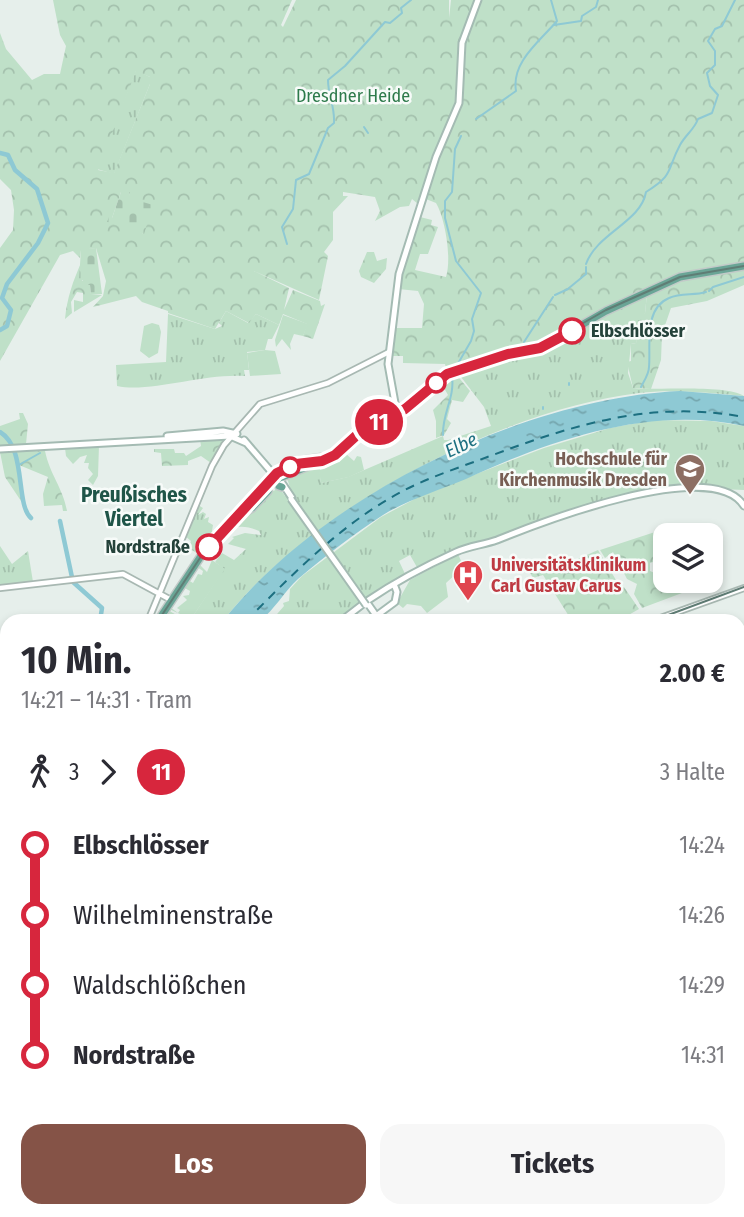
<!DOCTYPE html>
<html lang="de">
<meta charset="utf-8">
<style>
body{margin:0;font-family:"Fira Sans Condensed",sans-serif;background:#f7f7f7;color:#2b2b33;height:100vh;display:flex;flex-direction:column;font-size:26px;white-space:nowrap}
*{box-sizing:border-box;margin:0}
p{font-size:23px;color:#7c7c81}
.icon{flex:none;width:38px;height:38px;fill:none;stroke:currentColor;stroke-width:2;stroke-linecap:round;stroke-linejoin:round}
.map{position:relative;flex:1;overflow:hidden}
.panel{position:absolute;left:0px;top:614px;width:746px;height:604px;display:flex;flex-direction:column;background:#fff;border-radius:21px 21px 0 0;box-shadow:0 4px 10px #0003}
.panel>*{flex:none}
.badge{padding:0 14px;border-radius:23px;font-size:24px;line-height:46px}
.buttons{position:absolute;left:653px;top:523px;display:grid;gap:14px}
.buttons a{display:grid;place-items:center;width:70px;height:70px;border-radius:14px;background:#fff;box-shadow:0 4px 10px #0003;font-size:35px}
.map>.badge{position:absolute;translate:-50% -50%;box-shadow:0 0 0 4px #fff}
.legs{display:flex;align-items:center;gap:10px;height:77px;padding:0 21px;font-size:23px}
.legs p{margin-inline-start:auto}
.overview{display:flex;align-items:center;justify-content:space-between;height:119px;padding:0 21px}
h1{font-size:38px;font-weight:700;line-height:52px}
.button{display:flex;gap:14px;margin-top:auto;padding:14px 21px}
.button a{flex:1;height:80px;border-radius:21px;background:#855347;color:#fff;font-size:28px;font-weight:700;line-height:80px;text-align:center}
.button a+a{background:#f7f7f7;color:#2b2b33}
ul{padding:0 21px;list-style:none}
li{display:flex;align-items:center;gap:24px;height:70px;font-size:26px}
li i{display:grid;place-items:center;width:10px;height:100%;margin:0 9px;background:currentColor}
li i::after{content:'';width:18px;height:18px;margin:-9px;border:5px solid;border-radius:50%;background:#fff}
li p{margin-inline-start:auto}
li:first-child i{background:linear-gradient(#0000 50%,currentColor 0)}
li:last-child i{background:linear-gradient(currentColor 50%,#0000 0)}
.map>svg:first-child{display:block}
.grass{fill:url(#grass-tufts)}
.forest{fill:url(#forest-crowns);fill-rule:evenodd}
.cemetery{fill:url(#cemetery-stones)}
.garden{fill:#bfe0c8}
.water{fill:url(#water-ripples)}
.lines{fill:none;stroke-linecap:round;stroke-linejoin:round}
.stream{stroke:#8ec9d4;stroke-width:2}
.river{stroke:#8ec9d4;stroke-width:4.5}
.ferry{stroke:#1c6f80;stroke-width:2;stroke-dasharray:9 7;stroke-linecap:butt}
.primary-tunnel{stroke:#bfccc8;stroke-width:7;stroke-dasharray:7 3.5;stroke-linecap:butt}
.tertiary-casing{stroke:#a8b8b2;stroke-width:8}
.secondary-casing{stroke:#a4bbb3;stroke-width:9}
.primary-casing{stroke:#c2cac8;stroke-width:10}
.tertiary{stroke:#fff;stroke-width:4.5}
.secondary{stroke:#fff;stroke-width:5}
.primary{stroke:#6aa596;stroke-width:7}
.tram{stroke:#5f7d75;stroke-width:2}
.rail{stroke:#5f7d75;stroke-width:2;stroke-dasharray:14 7;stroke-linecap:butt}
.secondary-bridge-casing{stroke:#a4bbb3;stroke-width:9;stroke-linecap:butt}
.secondary-bridge{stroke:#fff;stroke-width:5}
.line-1-casing{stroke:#fff;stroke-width:16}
.line-1{stroke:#d7263d;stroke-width:10}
.stop-1-dot{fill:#fff;stroke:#d7263d;stroke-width:3.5}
.labels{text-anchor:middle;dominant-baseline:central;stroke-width:5;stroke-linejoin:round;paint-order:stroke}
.park-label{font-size:18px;fill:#2d7a4b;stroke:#f7fbf9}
.stop-label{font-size:18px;font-weight:bold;fill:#24423a;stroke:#f7fbf9;text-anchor:start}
.education-label{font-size:18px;font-weight:bold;fill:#785e54;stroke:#f7fbf9;text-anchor:end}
.health-label{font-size:18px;font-weight:bold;fill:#be3a42;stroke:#f7fbf9;text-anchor:start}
.water-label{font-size:19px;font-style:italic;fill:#1c6f80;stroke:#f7fbf9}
.quarter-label{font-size:21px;font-weight:bold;fill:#1f5548;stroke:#f7fbf9}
</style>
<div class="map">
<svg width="744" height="1217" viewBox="0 0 744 1217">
<defs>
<pattern id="grass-tufts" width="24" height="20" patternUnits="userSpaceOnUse" patternTransform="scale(1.75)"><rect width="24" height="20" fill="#bfe0c8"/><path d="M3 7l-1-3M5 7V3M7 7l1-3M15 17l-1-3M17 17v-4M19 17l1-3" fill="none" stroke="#a4c1ad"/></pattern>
<pattern id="forest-crowns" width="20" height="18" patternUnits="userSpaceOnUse" patternTransform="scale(1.75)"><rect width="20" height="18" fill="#bfe0c8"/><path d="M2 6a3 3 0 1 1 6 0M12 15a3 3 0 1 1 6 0" fill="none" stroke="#a4c1ad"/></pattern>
<pattern id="cemetery-stones" width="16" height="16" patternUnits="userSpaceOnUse" patternTransform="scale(1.75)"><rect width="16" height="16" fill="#bfe0c8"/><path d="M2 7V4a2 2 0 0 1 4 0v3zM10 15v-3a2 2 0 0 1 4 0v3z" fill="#a4c1ad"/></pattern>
<pattern id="water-ripples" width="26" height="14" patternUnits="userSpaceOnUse" patternTransform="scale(1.75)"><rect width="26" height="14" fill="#8ec9d4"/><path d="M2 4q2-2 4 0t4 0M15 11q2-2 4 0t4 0" fill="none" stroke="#74a5ad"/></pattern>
</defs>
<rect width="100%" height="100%" fill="#e6efeb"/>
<path class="grass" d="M136,70L150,77V84L114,174L97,169Z
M261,281L279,290V299L275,304L241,290L247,282Z
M647,294L645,313L636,343L631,344L628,373L633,388C658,391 723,384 744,396C709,393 673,389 639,393C499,410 310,510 223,621H188L183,615L178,618L174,615L171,619L173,614L170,618L165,615L168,610L178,616L182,613L191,619L224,569L215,562L222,553L234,560L246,549L228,544L234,538L232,537L245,533L261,535L259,531C248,526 236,525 226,531L275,481L277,483L271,489L274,491L278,486L285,496L291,491L287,478L319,465L321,483L348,477L443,436L444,440H448L491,426L484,407L458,373L600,317Z
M226,311L248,323L256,314L279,325L272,339H268L265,350L247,352L249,370H244L245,376C204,373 150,393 117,386L116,365L166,362L168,314L215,329L222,326L219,323Z
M653,420L711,421L744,426V490L692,488L612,498L547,518L418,569L410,555L399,561L406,576L388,584L337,621H271L284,606L283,603L289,601L290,589L302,576L381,517L424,494L544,448L610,428Z
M198,505L203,508L198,515L203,512L206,514L204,519L209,517L208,522L213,525L212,531L217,535L206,545L199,543L204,550L200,555L182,544L184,540L190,543L191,541L185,536Z
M0,546L12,564L28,551L33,582L0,586Z
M270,1211H676V1217H270Z"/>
<path class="forest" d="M53,0H292L281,25L283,27L296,0H449V18L451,0H477C453,40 464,60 457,101C452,131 430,175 418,204L412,199L409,206L400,207L375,221L380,211L375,197L343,192V196H348L333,212V240L324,252L328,256L319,300L254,271L289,288L284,310L293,290L320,301L321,306L325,304L313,339L303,336L307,324L283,314L279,325L256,314L249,323L226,311L215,329L168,313V311L142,302L136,296L93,307L103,296L106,281L96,248L81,250L80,258L73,251L60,255L0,361V248L13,230L14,210L11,190L0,179V33L6,49L32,80L44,74H60L66,46L60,35ZM136,71L150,77V84L114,173L98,170ZM121,192L130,193L128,198L144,234L112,218Z
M480,0H744V264L683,273L542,344L447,372L445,364L403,363V356H389L393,328H422L424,304L418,291L398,289L400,271L437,157L456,115L463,47ZM426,199L436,203C445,218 452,258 446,277L415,270L420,254H428L438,227L431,225L432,220L420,217Z
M367,252H374L377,261L387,258L386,269L374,283L361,277L359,271Z
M81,263L80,279L90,285L91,294L102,295L74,312V300L83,302V293L77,292L71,302L72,313L65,319C67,298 73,281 81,263Z
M744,268V285L707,301L671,308L662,334L661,360L651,389L633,388L627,362L631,361V344L636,343L641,317L645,313L647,294L685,278Z
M455,373L470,391L463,402L452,400L447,419L451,423L444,435L436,438V421L433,410L448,395L440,381Z
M19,413H23L28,424L26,444L21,445L22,449L45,451C50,475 63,488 67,511H63L62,505L44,506L43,494L48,477L19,465L24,497L21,501L5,477L0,452L7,450L6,446L0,445V426L20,419Z
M200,439H219L223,442L211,463L201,456L188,461V465L162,466L161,453L154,452V449H174L175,453H184L186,456L201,446Z
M655,532H694V535L665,536V558L650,563V571L664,577L667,583L687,581L698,587L642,608L634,594L637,584L627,579L613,552L605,558L600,550Z
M598,550L616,580L611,586L617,591L624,587L639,609L618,621H572L543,575L533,578L529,571L553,570Z
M475,1211H574V1217H475Z"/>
<path class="cemetery" d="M121,192H130L129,198L153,205L144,234L107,222L109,217L112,218Z
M96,248L102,294H91L90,285H83V280H79L81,249Z"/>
<path class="garden" d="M283,315L308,324L303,336L294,334L290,344L291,350L282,339L276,347L275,340Z
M152,323L159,325L161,332L158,353L149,358L140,351L144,326Z
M265,350L275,351L281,374L250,376L247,353Z
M99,445L98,476L93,485L88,480L93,474L88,468L89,463H84L87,455L80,457L73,464L66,456L65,448Z
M345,453L354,461L357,456L361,457L364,470L349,477L321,483L318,465L320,470C328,469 332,462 340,462L339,458Z
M458,554L465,570L459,571L446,583L448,597L427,613L421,606L407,604L403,608L397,603L410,580Z
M212,560L225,569L191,619L169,609L170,607L178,613L180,610L177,608L187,600L183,596L189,595L190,591L183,587L188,580L193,583L198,574L202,575L203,571L197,567L199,564L207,572Z"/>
<path class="water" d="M680,391L744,396V426C651,405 550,440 466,479C438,491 409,499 383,515C354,534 325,556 298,579C284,592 275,609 260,621H223C320,497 524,398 680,391Z"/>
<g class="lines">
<path class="stream" d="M554,25L581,21L582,16L596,7L598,0
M476,119L516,91C511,62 540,41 557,21L551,0
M364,127L368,133
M287,244L282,227L293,209L296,180L309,174L328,128L334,123C335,106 328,96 328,80L345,66L385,22L390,23L402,13L401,8L411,0
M586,264C597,233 641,222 646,192C675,174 666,171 680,145C686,134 694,130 698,119L712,113L718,95L710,86L707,73L715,65V51L708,41L715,29L722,26L735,0
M569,288L586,274V267
M709,291L713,287L744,277
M555,295L568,289
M524,342L553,297
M464,361L499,353
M456,367L471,341L474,331L472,319L481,293L456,261L445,218V201L452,192L455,149L461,136
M569,385V383
M641,387C644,381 649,374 649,367C651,346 643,309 669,298C681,292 694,296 706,292
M543,407V409
M443,435C442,414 455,397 452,377
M17,466L40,453"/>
<path class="river" d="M0,153L8,155L15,170L37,189L48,223L38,243L7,284L2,298L11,310L7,326L0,330
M0,432C27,448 15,504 31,518
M60,521L73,582L102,608L100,621"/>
<path class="ferry" d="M246,621C293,574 341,524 401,492C429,477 461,467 490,456C576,424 652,400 744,417"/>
<path class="primary-tunnel" d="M285,473L302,464L333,458"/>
<g class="tertiary-casing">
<path id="tertiary" d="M0,588L123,574L171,600
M148,621L212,466L224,445L260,404L328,383L389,352
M652,621L744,588
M738,685L744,678
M0,796L7,800
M738,870L744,880
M738,1072L744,1073
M738,1108H744
M0,1123L7,1121
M0,1128L7,1126"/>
</g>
<g class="secondary-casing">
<path id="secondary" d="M397,414L388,364L399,274L436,157L459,103L462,43L478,0
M167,436L223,431L237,434
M244,440L274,475
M0,449L230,436L246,443
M282,483L292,498
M367,601C395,582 425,566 456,552C469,546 483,545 497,540C539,523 713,455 744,506
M368,604L380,621
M376,616L395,602L397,592L394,584
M341,621L363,604
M738,861L744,858
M0,890L7,901
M0,1034L7,1031
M738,1178H744
M113,1211L115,1217
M1,1217L7,1209
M14,1217L20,1211
M269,1217V1211
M681,1217V1211"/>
</g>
<g class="primary-casing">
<path id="primary" d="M424,392L455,371L503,355L545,346L606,311L680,277L744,266
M270,482L316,463
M279,486L282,487
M241,514L252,508L268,491
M158,621L203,553L277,471L291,462L332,456L357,432L409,405
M0,767L7,764
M0,926L7,921
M0,932L7,928
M91,1217L92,1211"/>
</g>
<use href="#tertiary" class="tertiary"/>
<use href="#secondary" class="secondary"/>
<use href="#primary" class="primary"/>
<path class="tram" d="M158,621L206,549L277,473L296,463L322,460L334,455L357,434L406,407L447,373L503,354L545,345L606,310L680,277L744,266
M652,621L744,587
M1,679L7,708
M0,766L7,764
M738,862L744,859
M0,898L7,911
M0,928L7,923
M738,1074H744
M0,1126L7,1123
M0,1214L8,1211
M84,1217L85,1211
M268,1217V1211"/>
<path class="rail" d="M0,1076L5,1080
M316,1211L326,1217
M512,1217L530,1211
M565,1217L566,1211
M673,1217V1211"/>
<g class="secondary-bridge-casing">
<path id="secondary-bridge" d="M291,499L366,605"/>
</g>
<use href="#secondary-bridge" class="secondary-bridge"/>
</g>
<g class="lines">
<g class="line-1-casing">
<path id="line-1" d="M209,547L277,473L296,464L322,461L335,455L357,435L405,409L447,374L508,354L540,348L572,331"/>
</g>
<use href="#line-1" class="line-1"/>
</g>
<defs>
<g id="university-pin" transform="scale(1.575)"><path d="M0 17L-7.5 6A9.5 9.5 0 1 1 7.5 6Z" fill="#8d6e63" stroke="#f7fbf9"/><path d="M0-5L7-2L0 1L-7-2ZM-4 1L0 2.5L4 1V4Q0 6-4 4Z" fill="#fff"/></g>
<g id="hospital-pin" transform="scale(1.575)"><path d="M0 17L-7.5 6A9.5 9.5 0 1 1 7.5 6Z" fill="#e0444e" stroke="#f7fbf9"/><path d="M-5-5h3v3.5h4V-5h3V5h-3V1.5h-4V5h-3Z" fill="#fff"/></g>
</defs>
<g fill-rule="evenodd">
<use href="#university-pin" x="690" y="469"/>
<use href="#hospital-pin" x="468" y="575"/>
</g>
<g class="stop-1-dot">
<circle cx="572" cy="331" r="12"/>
<circle cx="436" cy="383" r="9"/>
<circle cx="290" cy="467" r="9"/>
<circle cx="209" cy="547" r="12"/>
</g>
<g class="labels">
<g class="park-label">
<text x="353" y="96">Dresdner Heide</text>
</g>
<g class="stop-label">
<text x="591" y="331">Elbschlösser</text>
<text x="190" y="547" text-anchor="end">Nordstraße</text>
</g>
<g class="education-label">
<text x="667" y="459">Hochschule für<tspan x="667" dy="21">Kirchenmusik Dresden</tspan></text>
</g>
<g class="health-label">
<text x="491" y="565">Universitätsklinikum<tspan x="491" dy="21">Carl Gustav Carus</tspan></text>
</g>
<g class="water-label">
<text transform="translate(461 445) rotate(-26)">Elbe</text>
</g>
<g class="quarter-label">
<text x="134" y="495">Preußisches<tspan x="134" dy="24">Viertel</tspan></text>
</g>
</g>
</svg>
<div class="buttons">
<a><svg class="icon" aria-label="layers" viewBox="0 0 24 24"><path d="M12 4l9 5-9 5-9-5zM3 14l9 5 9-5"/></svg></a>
</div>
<b class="badge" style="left:379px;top:422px;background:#d7263d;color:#fff">11</b>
<section class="panel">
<div class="overview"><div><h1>10 Min.</h1><p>14:21 – 14:31 · Tram</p></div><b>2.00 €</b></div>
<div class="legs"><svg class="icon" aria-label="walk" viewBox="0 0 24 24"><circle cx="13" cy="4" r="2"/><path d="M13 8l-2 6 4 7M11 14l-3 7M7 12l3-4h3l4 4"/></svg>3<svg class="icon" aria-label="forward" viewBox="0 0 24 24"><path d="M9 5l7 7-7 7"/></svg><b class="badge" style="background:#d7263d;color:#fff">11</b><p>3 Halte</p></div>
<ul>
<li><i style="color:#d7263d"></i><b>Elbschlösser</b><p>14:24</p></li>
<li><i style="color:#d7263d"></i><span>Wilhelminenstraße</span><p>14:26</p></li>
<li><i style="color:#d7263d"></i><span>Waldschlößchen</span><p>14:29</p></li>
<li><i style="color:#d7263d"></i><b>Nordstraße</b><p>14:31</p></li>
</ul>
<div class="button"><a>Los</a><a>Tickets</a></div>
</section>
</div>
